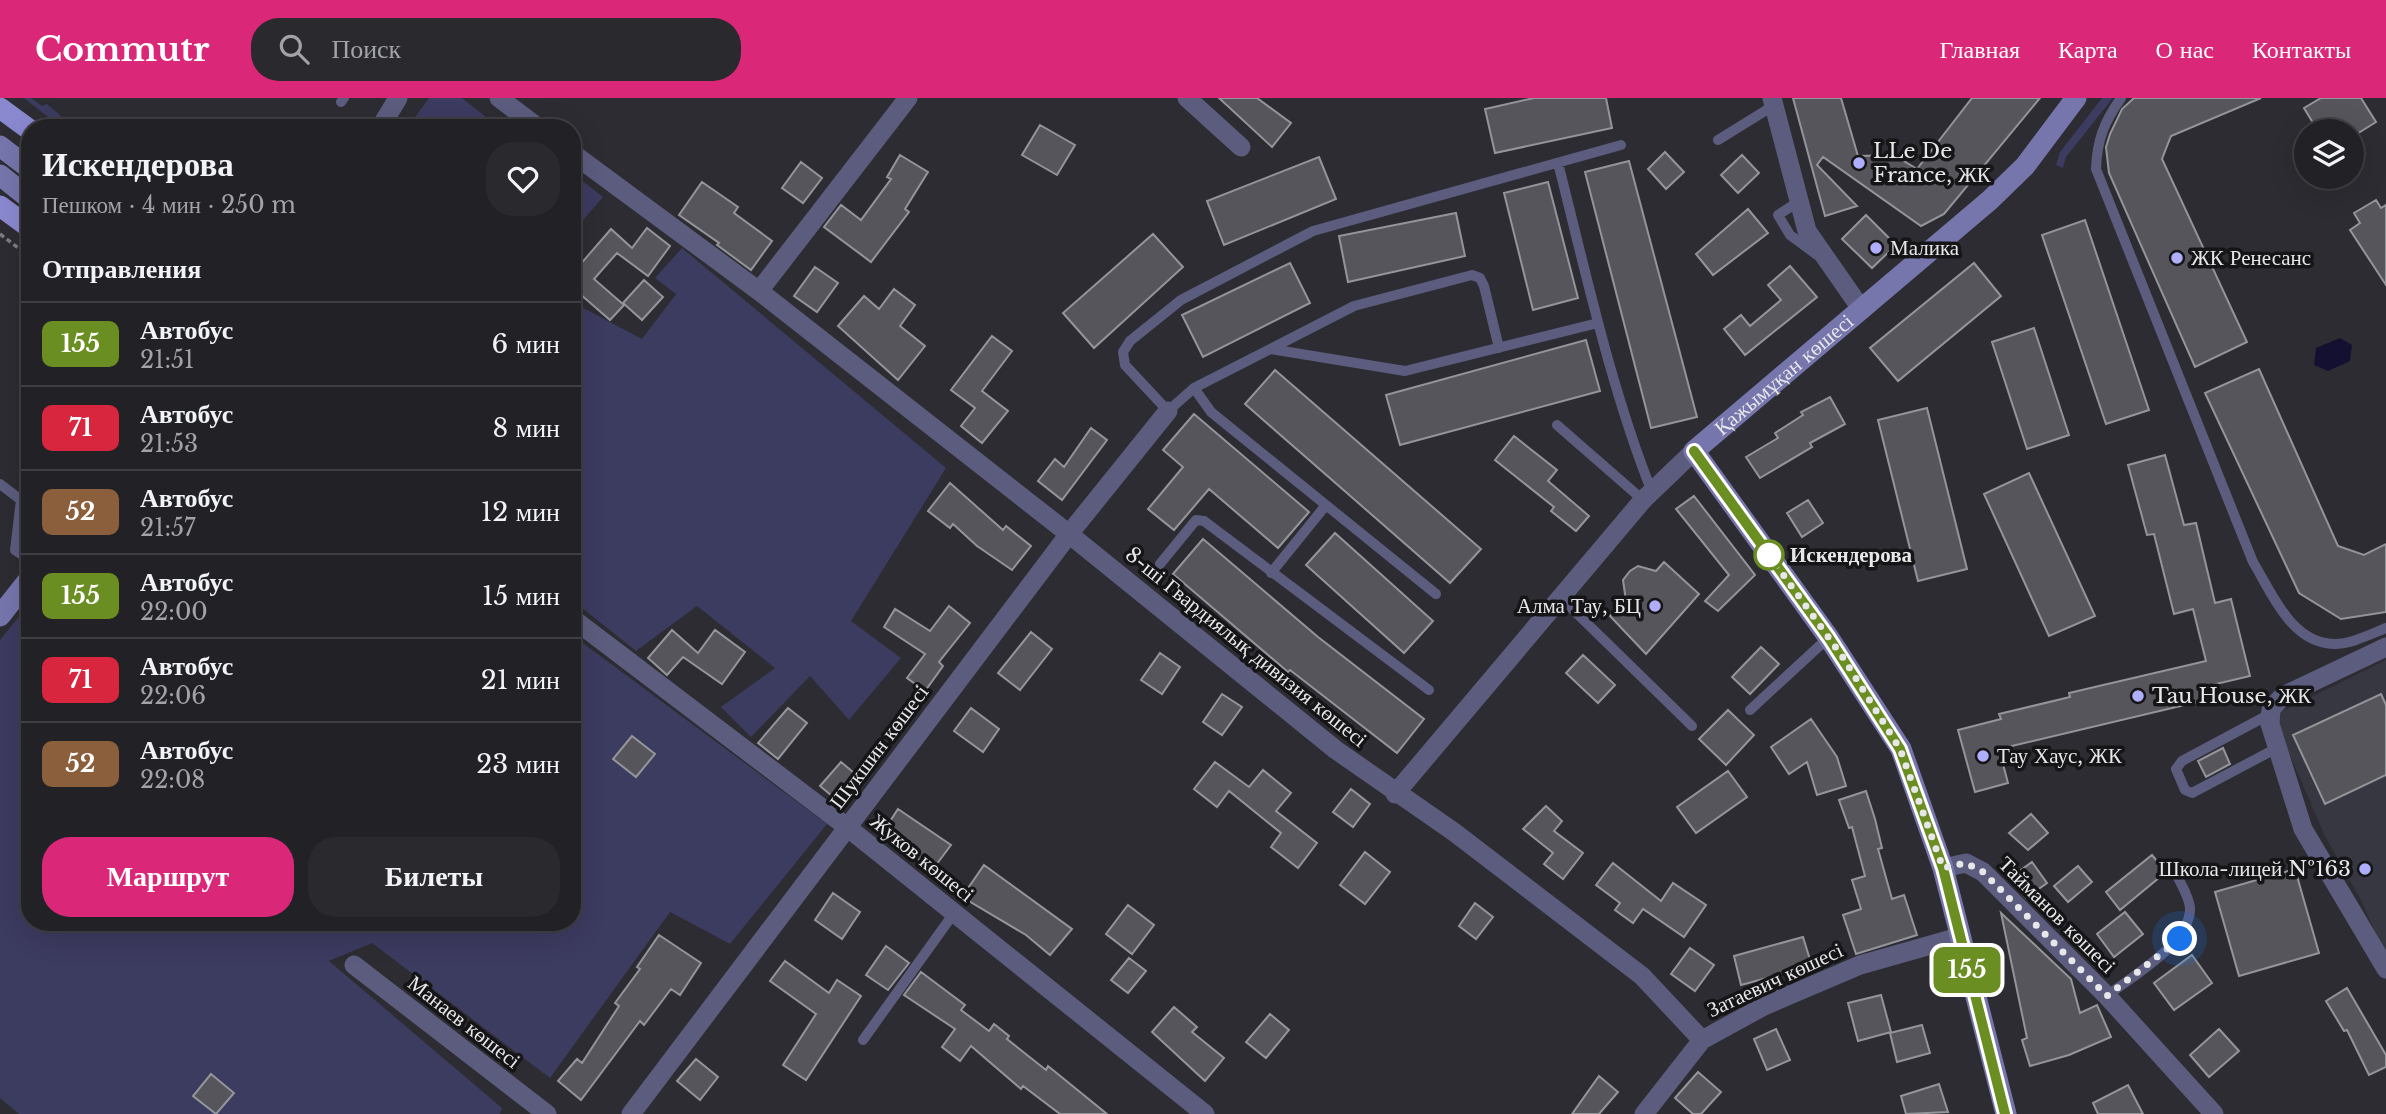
<!DOCTYPE html>
<html lang="ru">
<meta charset="utf-8">
<style>
body{margin:0;font-family:"Libre Baskerville",serif;background:#29292e;color:#f1f3f6;height:100vh;display:flex;flex-direction:column;font-size:26px;white-space:nowrap}
*{box-sizing:border-box;margin:0}
p{font-size:23px;color:#a2a3a7}
.icon{flex:none;width:38px;height:38px;fill:none;stroke:currentColor;stroke-width:2;stroke-linecap:round;stroke-linejoin:round}
.map{position:relative;flex:1;overflow:hidden}
.sheet{position:absolute;left:21px;top:21px;width:560px;height:812px;display:flex;flex-direction:column;background:#212126;border-radius:28px;box-shadow:0 7px 28px #0002,0 0 0 2px #3e3e43}
.sheet>*{flex:none}
.badge{padding:0 14px;border-radius:10px;font-size:24px;line-height:46px}
.fabs{position:absolute;left:2294px;top:21px;display:grid;gap:14px}
.fabs a{display:grid;place-items:center;width:70px;height:70px;border-radius:50%;background:#212126;box-shadow:0 7px 28px #0002,0 0 0 2px #3e3e43;font-size:35px}
.you{position:absolute;width:35px;height:35px;margin:-18px;border:5px solid #fff;border-radius:50%;background:#1a73e8;box-shadow:0 0 0 10px #1a73e833}
.map>.badge{position:absolute;translate:-50% -50%;box-shadow:0 0 0 4px #fff}
h2{padding:0 21px;font-size:26px;line-height:63px}
.round{display:grid;place-items:center;flex:none;width:74px;height:74px;border-radius:28px;background:#29292e}
.summary{display:flex;align-items:center;justify-content:space-between;height:119px;padding:0 21px}
h1{font-size:33px;font-weight:700;line-height:52px}
.cta{display:flex;gap:14px;margin-top:auto;padding:14px 21px}
.cta a{flex:1;height:80px;border-radius:28px;background:#db2777;color:#fff;font-size:28px;font-weight:700;line-height:80px;text-align:center}
.cta a+a{background:#29292e;color:#f1f3f6}
ul{padding:0;list-style:none}
li{display:flex;align-items:center;gap:21px;height:84px;padding:0 21px;border-top:2px solid #3e3e43}
li div{flex:1}
li b{display:block;font-size:26px}
li em{font-style:normal}
li .badge{min-width:77px;font-weight:700;text-align:center}
header{display:flex;align-items:center;gap:42px;box-sizing:border-box;height:98px;padding:0 35px;background:#db2777;color:#fff}
header strong{font-size:33px}
nav{display:flex;gap:38px;margin-inline-start:auto;font-size:24px}
.search{width:490px;height:63px;background:#29292e;display:flex;align-items:center;gap:18px;box-sizing:border-box;padding:0 24px;border-radius:28px;color:#a2a3a7;font-size:26px}
.map>svg:first-child{display:block}
.built{fill:#363741}
.green{fill:#3c3b60}
.water{fill:#141031}
.building{fill:#55555b;stroke:#94959b;stroke-width:2}
.lines{fill:none;stroke-linecap:round;stroke-linejoin:round}
.path{stroke:#7c7c81;stroke-width:3.5;stroke-dasharray:5 3.5;stroke-linecap:butt}
.lane{stroke:#5c5c7f;stroke-width:10}
.street{stroke:#5c5c7f;stroke-width:19}
.secondary{stroke:#7676ad;stroke-width:21}
.primary{stroke:#8a89d0;stroke-width:21}
.line-casing{stroke:#fff;stroke-width:16}
.line{stroke:#6b8e23;stroke-width:10}
.walk{stroke:#e7e7ea;stroke-width:7;stroke-dasharray:0 12.6}
.poi-dot{fill:#aeaefa;stroke:#151517;stroke-width:2.5}
.stop-dot{fill:#fff;stroke:#6b8e23;stroke-width:3.5}
.labels{text-anchor:middle;dominant-baseline:central;stroke-width:7;stroke-linejoin:round;paint-order:stroke}
.poi-label{font-size:21px;fill:#e7e7ea;stroke:#151517;text-anchor:start}
.street-label{font-size:21px;fill:#e7e7ea;stroke:#151517}
.stop-label{font-size:21px;font-weight:bold;fill:#e7e7ea;stroke:#151517;text-anchor:start}
</style>
<header>
<strong>Commutr</strong>
<div class="search"><svg class="icon" aria-label="search" viewBox="0 0 24 24"><circle cx="10" cy="10" r="6"/><path d="M15 15l6 6"/></svg>Поиск</div>
<nav><a>Главная</a><a>Карта</a><a>О нас</a><a>Контакты</a></nav>
</header>
<div class="map">
<svg width="2386" height="1016" viewBox="0 0 2386 1016">
<rect width="100%" height="100%" fill="#2c2c32"/>
<path class="built" d="M2386,562V859L2362,804L2325,738L2278,630L2277,616Z"/>
<path class="green" d="M24,0H31L42,8L47,6L75,30H62Z
M429,0H462L500,30H407Z
M2102,0H2113L2066,59L2063,70L2056,67L2060,54Z
M580,81L603,99L572,135V92Z
M682,150L946,370L851,523L901,560L849,622L810,578L751,639L721,609L775,570L697,508L636,553L572,502V204L642,241L676,196L655,180Z
M30,505V824H572V537L827,726L730,846L670,814L550,980L372,845L329,863L502,1010L500,1016H19L0,1000V542Z"/>
<path class="water" d="M2340,240L2352,247L2350,263L2328,273L2314,267L2316,250Z"/>
<path class="building" d="M1219,0H1257L1291,25L1272,49Z
M1534,0H1606L1612,30L1495,55L1485,11Z
M1793,0H1841L1858,58L1894,57L1917,71L1972,0H2040L1944,116L1921,128L1823,59L1817,67L1857,108L1825,118Z
M2134,0H2261L2171,38L2162,61L2247,244L2195,269L2109,75L2106,49L2110,36L2122,11Z
M2321,0H2361L2376,24L2352,39V33H2318L2304,10Z
M1040,27L1075,47L1057,77L1022,57Z
M1665,54L1684,74L1666,91L1648,71Z
M900,57L928,74L905,111L909,114L871,164L824,129L841,107L861,122L891,81L887,79Z
M1742,57L1759,75L1738,95L1721,77Z
M1319,59L1336,101L1224,147L1207,103Z
M1629,63L1697,319L1651,330L1585,74Z
M801,64L822,80L803,105L782,90Z
M702,84L738,109L734,115L772,143L751,172L717,147L719,145L679,117Z
M1548,84L1578,200L1533,212L1504,95Z
M2376,102L2381,110L2386,107V187L2350,132L2360,125L2354,115Z
M1748,111L1768,135L1713,177L1696,156Z
M1456,115L1465,158L1348,184L1339,138Z
M1866,117L1896,147L1872,170L1842,141Z
M2085,122L2149,312L2106,326L2042,137Z
M647,130L670,148L648,178L617,155L594,181L624,207L610,222L572,189V176L611,131L632,150Z
M1153,136L1183,169L1094,250L1063,215Z
M1290,165L1310,205L1203,259L1182,217Z
M1974,165L2001,198L1898,283L1870,250Z
M1790,168L1817,199L1745,257L1724,231L1741,217L1750,228L1781,202L1768,187Z
M815,169L838,185L817,214L794,198Z
M644,182L663,199L642,222L623,205Z
M894,191L915,207L900,228L925,248L898,282L838,228L864,198L879,211Z
M2034,230L2069,337L2027,351L1992,244Z
M992,238L1012,253L982,293L1008,313L982,345L961,328L975,310L951,292Z
M1586,242L1600,293L1400,347L1386,297Z
M2259,271L2338,448L2364,457L2386,446V514L2341,521L2299,495L2205,295Z
M1275,272L1481,451L1450,485L1245,306Z
M1830,299L1845,326L1810,345L1812,349L1760,380L1746,359L1778,340L1775,335L1803,317L1801,314Z
M1927,310L1967,471L1918,483L1878,322Z
M1194,316L1309,414L1278,450L1209,391L1174,432L1148,411L1183,369L1163,352Z
M1091,330L1107,342L1062,402L1038,383L1055,361L1064,369Z
M1514,338L1557,372L1548,383L1589,418L1576,433L1551,413L1554,409L1495,362Z
M2165,357L2184,427L2196,425L2215,505L2231,501L2250,578L2203,589L2206,602L1999,651L2008,685L1975,694L1958,632L2001,621L1999,616L2070,599L2069,595L2206,563L2193,511L2174,516L2154,436L2147,437L2128,367Z
M2029,375L2095,518L2049,538L1984,396Z
M950,385L1003,432L1006,428L1031,448L1012,472L977,448L953,426L950,430L928,413Z
M1694,398L1755,477L1718,513L1705,503L1729,477L1676,411Z
M1808,402L1823,425L1802,439L1787,415Z
M1335,435L1433,523L1404,555L1306,467Z
M1203,441L1318,539L1424,621L1397,655L1290,572L1288,574L1173,476Z
M1664,464L1699,496L1646,556L1610,518L1626,503L1623,482L1630,473L1638,468L1656,473Z
M949,508L970,525L939,564L943,568L925,593L907,580L925,556L884,529L895,511L930,533Z
M672,532L698,555L715,532L745,554L722,586L683,559L667,577L648,560Z
M1031,534L1052,551L1020,592L998,575Z
M1761,549L1779,566L1750,596L1732,579Z
M1160,555L1180,569L1162,596L1141,582Z
M1583,557L1615,587L1598,605L1566,575Z
M1222,596L1242,609L1222,637L1203,624Z
M2381,596L2386,607V677L2325,706L2293,637Z
M788,610L807,625L778,661L758,645Z
M971,610L999,631L983,654L954,633Z
M1728,612L1754,637L1726,667L1699,641Z
M1811,621L1837,659L1846,688L1817,697L1807,664L1789,676L1771,649Z
M632,638L655,656L636,679L613,661Z
M2223,650L2230,666L2206,679L2198,663Z
M841,664L859,679L838,703L820,688Z
M1215,664L1249,689L1263,672L1291,695L1276,713L1317,745L1298,770L1271,749L1281,735L1229,693L1217,709L1194,691Z
M1728,673L1747,699L1696,735L1677,709Z
M1351,691L1370,706L1353,729L1333,714Z
M1866,693L1875,721L1882,750L1878,751L1892,801L1904,797L1917,837L1856,856L1843,817L1861,811L1852,782L1865,778L1852,729L1849,730L1839,702Z
M1546,708L1562,723L1554,733L1583,755L1563,781L1544,766L1553,755L1523,731Z
M898,711L951,747L933,771L881,737Z
M2031,716L2048,735L2028,752L2009,735Z
M1365,754L1390,774L1365,806L1340,787Z
M2152,757L2166,774L2120,812L2106,794Z
M2032,764L2047,785L2026,800L2010,780Z
M1613,765L1661,803L1673,785L1706,807L1684,839L1643,811L1633,825L1615,812L1620,805L1596,787Z
M984,767L1072,831L1050,857L1026,837L962,799Z
M2078,768L2092,784L2068,804L2054,788Z
M2295,771L2319,855L2239,878L2215,794Z
M833,795L860,814L842,841L815,822Z
M1475,805L1493,819L1476,841L1459,828Z
M1128,807L1154,827L1132,856L1106,836Z
M2125,814L2143,836L2114,859L2097,836Z
M2001,815L2071,881L2080,915L2097,907L2111,939L2069,957L2030,968L2022,942L2027,940Z
M659,837L701,865L680,897L671,891L644,927L640,923L581,1002L558,983L577,961L582,965L619,908L615,905L640,871L637,869Z
M1803,839L1812,868L1741,887L1734,858Z
M886,848L909,865L888,892L866,877Z
M1690,850L1714,867L1695,893L1671,876Z
M2192,857L2212,885L2174,912L2154,885Z
M1129,860L1146,873L1128,895L1111,882Z
M785,863L829,895L837,882L861,898L806,982L783,967L816,916L770,883Z
M921,874L965,907L961,912L989,933L994,926L1009,938L1007,941L1046,972L1048,968L1107,1016H1060L1023,988L1021,991L971,948L960,963L942,949L955,931L904,897Z
M2347,890L2386,957V969L2369,977L2347,932L2344,933L2326,903Z
M1881,897L1891,934L1858,943L1848,905Z
M1174,909L1197,929L1192,934L1224,960L1205,983L1152,934Z
M1270,916L1289,932L1266,960L1246,944Z
M1922,927L1930,955L1897,964L1890,935Z
M1776,931L1790,962L1767,972L1754,941Z
M2219,931L2239,953L2209,979L2190,957Z
M696,961L718,979L700,1002L677,983Z
M1698,974L1721,994L1701,1016H1693L1675,1000Z
M211,976L234,995L216,1016L193,998Z
M1599,978L1618,994L1599,1016H1572Z
M1939,986L1948,1014L1906,1016L1901,998Z
M2128,987L2143,1016H2098L2093,1005Z"/>
<g class="lines">
<path class="path" d="M0,136L30,159"/>
<path class="lane" d="M2121,0C2104,24 2097,42 2096,71L2253,464C2272,495 2291,545 2334,546C2351,546 2371,536 2386,530
M341,4L344,0
M1718,42L1773,8
M1558,65C1586,175 1610,288 1652,394
M1798,104L1778,117L1790,137L1817,157
M1499,250L1484,188L1480,180L1472,177L1354,208L1194,290L1168,313L1125,267L1123,254L1130,243L1181,202L1313,133L1621,47
M1270,251L1405,273L1598,225
M1194,290L1211,314L1436,496
M1557,327L1643,402
M0,386L21,402L15,452L30,462
M1160,466L1196,422L1204,423L1429,592
M1271,475L1326,407
M1561,500L1692,628
M1750,612L1828,540
M2270,616L2182,663L2176,671L2185,692L2192,695L2277,650
M2107,898C2132,878 2191,845 2190,810C2189,797 2178,781 2173,770
M863,942L954,815"/>
<path class="street" d="M499,0L539,30
M1187,0L1241,49
M1772,0L1807,133L1862,212
M380,30L398,0
M572,55L759,193L1069,436L1336,652L1454,734L1642,878L1702,942
M759,193L908,0
M572,520L847,729L1205,1016
M2386,549L2283,598L2271,611L2270,626L2303,731L2386,871
M1395,696L1643,402L1694,353
M1943,770L1966,765L1983,774L2107,898L2214,1016
M354,867L547,1016
M631,1016L1069,436L1168,313
M1644,1016L1702,942L1764,908L1860,867L1959,839"/>
<g class="secondary">
<path d="M0,48L30,71"/>
<path d="M0,77L30,101"/>
<path d="M0,518L30,480"/>
<path id="s1" d="M2006,1016L1943,770L1901,651L1829,540L1694,353L1990,102L2025,68L2076,0"/>
</g>
<path class="primary" d="M0,10L30,32
M0,108L30,130"/>
</g>
<g class="lines">
<g class="line-casing">
<path id="line" d="M1694,353L1829,540L1900,651L1943,770L2005,1016"/>
</g>
<use href="#line" class="line"/>
<path class="walk" d="M1769,457L1842,558L1900,651L1943,770L1966,765L1983,774L2107,898L2180,841"/>
</g>
<g class="poi-dot">
<circle cx="1859" cy="65" r="7"/>
<circle cx="1876" cy="150" r="7"/>
<circle cx="2177" cy="160" r="7"/>
<circle cx="1655" cy="508" r="7"/>
<circle cx="2138" cy="598" r="7"/>
<circle cx="1983" cy="658" r="7"/>
<circle cx="2365" cy="771" r="7"/>
</g>
<circle class="stop-dot" cx="1769" cy="457" r="14"/>
<g class="labels">
<g class="poi-label">
<text x="1873" y="53">LLe De<tspan x="1873" dy="24">France, ЖК</tspan></text>
<text x="1890" y="150">Малика</text>
<text x="2191" y="160">ЖК Ренесанс</text>
<text x="1641" y="508" text-anchor="end">Алма Тау, БЦ</text>
<text x="2152" y="598">Tau House, ЖК</text>
<text x="1997" y="658">Тау Хаус, ЖК</text>
<text x="2351" y="771" text-anchor="end">Школа-лицей №163</text>
</g>
<g class="street-label">
<text stroke="none"><textPath href="#s1" startOffset="861">Қажымұқан көшесі</textPath></text>
<text transform="translate(1246 549) rotate(39)">8-ші Гвардиялық дивизия көшесі</text>
<text transform="translate(879 649) rotate(-53)">Шукшин көшесі</text>
<text transform="translate(922 760) rotate(39)">Жуков көшесі</text>
<text transform="translate(2057 817) rotate(45)">Тайманов көшесі</text>
<text transform="translate(1775 882) rotate(-25)">Затаевич көшесі</text>
<text transform="translate(464 924) rotate(38)">Манаев көшесі</text>
</g>
<g class="stop-label">
<text x="1790" y="457">Искендерова</text>
</g>
</g>
</svg>
<div class="fabs">
<a><svg class="icon" aria-label="layers" viewBox="0 0 24 24"><path d="M12 4l9 5-9 5-9-5zM3 14l9 5 9-5"/></svg></a>
</div>
<div class="you" style="left:2180px;top:841px"></div>
<b class="badge" style="left:1967px;top:872px;background:#6b8e23;color:#fff">155</b>
<section class="sheet">
<div class="summary"><div><h1>Искендерова</h1><p>Пешком · 4 мин · 250 m</p></div><a class="round"><svg class="icon" aria-label="heart" viewBox="0 0 24 24"><path d="M12 20l-8-8c-3-5 5-10 8-4 3-6 11-1 8 4z"/></svg></a></div>
<h2>Отправления</h2>
<ul>
<li><span class="badge" style="background:#6b8e23;color:#fff">155</span><div><b>Автобус</b><p>21:51</p></div><em>6 мин</em></li>
<li><span class="badge" style="background:#d7263d;color:#fff">71</span><div><b>Автобус</b><p>21:53</p></div><em>8 мин</em></li>
<li><span class="badge" style="background:#8b5e3c;color:#fff">52</span><div><b>Автобус</b><p>21:57</p></div><em>12 мин</em></li>
<li><span class="badge" style="background:#6b8e23;color:#fff">155</span><div><b>Автобус</b><p>22:00</p></div><em>15 мин</em></li>
<li><span class="badge" style="background:#d7263d;color:#fff">71</span><div><b>Автобус</b><p>22:06</p></div><em>21 мин</em></li>
<li><span class="badge" style="background:#8b5e3c;color:#fff">52</span><div><b>Автобус</b><p>22:08</p></div><em>23 мин</em></li>
</ul>
<div class="cta"><a>Маршрут</a><a>Билеты</a></div>
</section>
</div>
